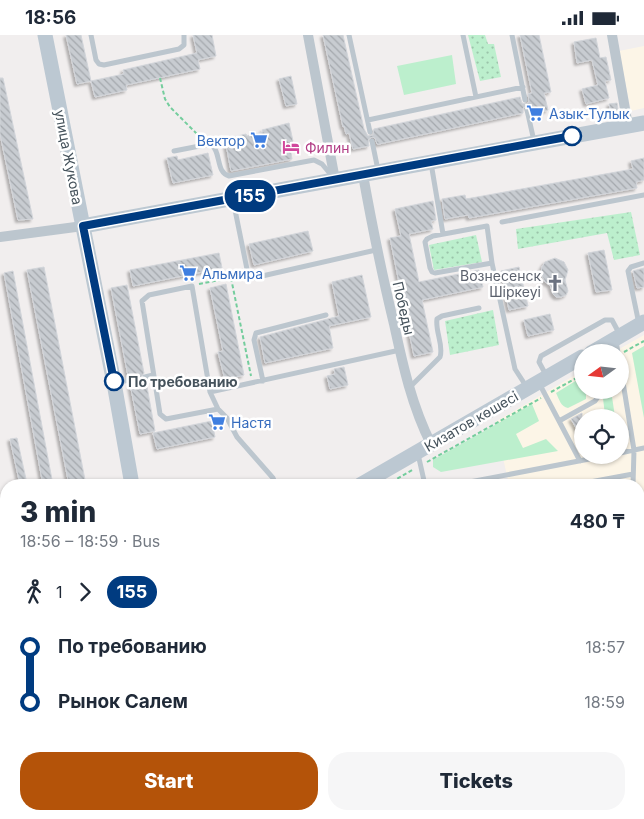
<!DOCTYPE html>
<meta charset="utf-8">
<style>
body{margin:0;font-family:Inter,sans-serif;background:#f6f6f7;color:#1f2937;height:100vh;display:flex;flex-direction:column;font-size:19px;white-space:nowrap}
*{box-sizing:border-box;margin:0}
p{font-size:16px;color:#747a83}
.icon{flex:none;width:28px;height:28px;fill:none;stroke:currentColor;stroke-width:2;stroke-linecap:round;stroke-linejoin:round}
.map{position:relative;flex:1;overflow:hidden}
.drawer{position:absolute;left:0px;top:444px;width:645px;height:341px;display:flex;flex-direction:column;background:#fff;border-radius:20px 20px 0 0;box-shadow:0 1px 4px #0004}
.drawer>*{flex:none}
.badge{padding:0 10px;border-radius:16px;font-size:18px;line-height:32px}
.needle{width:32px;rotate:255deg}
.fabs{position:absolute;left:574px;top:309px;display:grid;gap:10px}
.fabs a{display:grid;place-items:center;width:55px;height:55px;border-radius:50%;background:#fff;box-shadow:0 1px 4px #0004;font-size:25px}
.map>.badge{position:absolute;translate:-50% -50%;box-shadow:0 0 0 2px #fff}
.legs{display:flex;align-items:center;gap:8px;height:55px;padding:0 20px;font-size:16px}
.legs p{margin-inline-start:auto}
.headline{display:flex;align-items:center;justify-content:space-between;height:85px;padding:0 20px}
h1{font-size:28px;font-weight:800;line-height:38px}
.primary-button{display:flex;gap:10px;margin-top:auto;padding:10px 20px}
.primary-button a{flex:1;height:58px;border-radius:20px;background:#b45309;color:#fff;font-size:20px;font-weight:800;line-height:58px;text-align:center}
.primary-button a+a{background:#f6f6f7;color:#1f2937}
ul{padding:0 20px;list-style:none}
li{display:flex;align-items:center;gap:18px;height:55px;font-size:19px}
li i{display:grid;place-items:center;width:8px;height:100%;margin:0 6px;background:currentColor}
li i::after{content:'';width:12px;height:12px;margin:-6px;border:4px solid;border-radius:50%;background:#fff}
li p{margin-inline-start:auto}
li:first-child i{background:linear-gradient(#0000 50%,currentColor 0)}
li:last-child i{background:linear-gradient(currentColor 50%,#0000 0)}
.status{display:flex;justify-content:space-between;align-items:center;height:35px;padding:0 25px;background:#fff;direction:ltr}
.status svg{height:14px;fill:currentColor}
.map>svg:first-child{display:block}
.commercial{fill:#fcf5e7;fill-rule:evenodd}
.education{fill:#e2dfe0}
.grass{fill:#bcefcd}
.park{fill:url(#park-dots)}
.water{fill:url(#water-ripples)}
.building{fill:url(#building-back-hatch);stroke:#d2d5da;filter:url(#shadow)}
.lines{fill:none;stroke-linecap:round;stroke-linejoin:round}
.path{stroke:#74cd9d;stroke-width:2;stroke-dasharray:4 2.5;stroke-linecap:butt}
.lane{stroke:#bcc6ce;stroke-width:5}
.street{stroke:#bcc6ce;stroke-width:10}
.secondary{stroke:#bcc8d2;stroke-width:15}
.line-1-casing{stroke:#fff;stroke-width:11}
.line-1{stroke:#003b80;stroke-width:8}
.stop-1-dot{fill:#fff;stroke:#003b80;stroke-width:2.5}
.labels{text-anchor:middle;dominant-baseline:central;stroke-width:5;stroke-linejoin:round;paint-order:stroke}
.shop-label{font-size:14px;fill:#366cbe;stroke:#fff;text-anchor:start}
.hotel-label{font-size:14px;fill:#b23c85;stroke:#fff;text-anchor:start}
.street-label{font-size:14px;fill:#46535c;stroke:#fff}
.worship-label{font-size:14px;fill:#5b616d;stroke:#fff;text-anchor:end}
.stop-label{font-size:14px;font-weight:bold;fill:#46535c;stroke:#fff;text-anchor:start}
</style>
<div class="status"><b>18:56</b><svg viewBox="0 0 49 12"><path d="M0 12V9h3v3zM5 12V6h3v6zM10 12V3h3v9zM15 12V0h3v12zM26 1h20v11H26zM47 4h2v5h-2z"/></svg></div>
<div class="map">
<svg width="644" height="784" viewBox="0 0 644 784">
<defs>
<pattern id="park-dots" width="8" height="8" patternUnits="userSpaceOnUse" patternTransform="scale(1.25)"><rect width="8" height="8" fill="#bcefcd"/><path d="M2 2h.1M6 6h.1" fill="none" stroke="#9bc4aa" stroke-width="1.8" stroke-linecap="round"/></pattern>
<pattern id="water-ripples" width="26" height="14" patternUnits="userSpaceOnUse" patternTransform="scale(1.25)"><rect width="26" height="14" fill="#89dcec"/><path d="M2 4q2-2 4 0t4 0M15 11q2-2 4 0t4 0" fill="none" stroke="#72b5c2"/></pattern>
<pattern id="building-back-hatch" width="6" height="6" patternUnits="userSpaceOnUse" patternTransform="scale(1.25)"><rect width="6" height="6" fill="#c8ccd1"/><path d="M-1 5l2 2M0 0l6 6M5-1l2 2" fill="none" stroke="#a4a8ad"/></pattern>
<filter id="shadow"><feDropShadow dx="-2.5" dy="2.5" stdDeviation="1" flood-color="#0004"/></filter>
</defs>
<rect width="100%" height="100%" fill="#f1eeee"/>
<path class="commercial" d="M644,11V73L631,76L619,16Z
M644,300V556L639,557V450H509L495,387L582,336V355H620V318L614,317ZM582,382H620V420H582Z"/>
<path class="education" d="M362,779H474L448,784H363Z
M575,779H608L609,784H556V782Z"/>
<path class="grass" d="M452,20L456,49L404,60L397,31Z
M644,311V383L632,318Z
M582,342V355H586V364L568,373C561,372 559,364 556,358Z
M602,355H611L615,382H600L605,380Z
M532,369L539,386L516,399L523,413L546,404L558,416L441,437L433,432V425Z"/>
<path class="park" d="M468,0H485L488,9H494L501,42L480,46Z
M631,177L640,220L614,225L607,198L518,214L516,194Z
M476,200L482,227L434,235L429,210Z
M493,275L499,310L450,320L445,286Z"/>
<path class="water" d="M0,763L4,765L6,779H9L13,784H2L0,778Z"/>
<path class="building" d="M66,0H81L91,46L77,49Z
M193,0H212L216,21L198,25L200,34L126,50L127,55L95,62L91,46L124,39L123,35L197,18Z
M323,0H343L364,94L368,101L373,100L374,94L520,62L522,68L527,69L529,66L528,59L532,58L520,0H539L551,57L544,58L548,75L532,79L530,72L527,71L523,73V78L379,109H377L375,103L372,102L368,105L369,111L353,114L349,98L346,99L344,91L343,92Z
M596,3L600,23L606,22L611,45L605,46L609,63L586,69L582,54L598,50L592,25L577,28L574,7Z
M291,41L297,69L286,71L279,44Z
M0,43H3L33,184L18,185L0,99Z
M617,68L618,75L611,77L609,69Z
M289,88L293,106L291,107L292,112H290L292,124L231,136L225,104L246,99L247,101L263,97L262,95Z
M208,118L213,140L173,148L167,123L177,121L178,125Z
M644,123V145L636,147L637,153L469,183L468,180L445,184L442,164L465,160L466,164L633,134L631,126Z
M433,166L436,185L431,186L433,194L409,199L419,247L479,235L483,252L422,265L433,317L414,321L390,203L401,201L395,174Z
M308,196L313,216L254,230L249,209Z
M604,215L612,255L596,257L588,218Z
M219,218L222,233L133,251L130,235Z
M555,223L564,227L568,235L565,245L568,256L566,260L561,262H556L553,259L550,250L545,247L541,239L542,232L545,227Z
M44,232L86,450H69L27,235Z
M519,232L528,271L509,275L501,236Z
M644,233V252L637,253L633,236Z
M13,236L53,450H43L4,238Z
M362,240L371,282L329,291L333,313L265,328L260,302L339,281L332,247Z
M226,249L244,340L225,345L218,317L223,316L210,253Z
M127,250L144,338L141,343L142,345L146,346L155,396L140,399L130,349L133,345L132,342L128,341L111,253Z
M550,279L554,295L528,301L524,285Z
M344,332L348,350L330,354L327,341L335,339L334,334Z
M582,378V403L571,384Z
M212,386L215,402L157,414L153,398Z
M17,403L26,444L19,445L10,404Z"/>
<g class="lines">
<path class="path" d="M160,43L165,64L170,72L201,103
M231,243L251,341
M199,249L231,243L244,244
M624,317L644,306
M551,357L582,340
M427,427L541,363
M386,450L414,434
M0,537L6,535
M0,577L6,573
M0,597L6,576
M0,605L6,602
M0,608L6,609
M0,675L6,671
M391,779L392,784
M623,779L625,784
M427,784L457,779"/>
<path class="lane" d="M91,0L96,25L99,29L104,30L179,14L184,10V0
M349,0L370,97
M463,0L476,62
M512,0L525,65
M527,75L534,106
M368,85L523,52
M372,106L378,135
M174,116L210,109C222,116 215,137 229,141L314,125L322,129L332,141
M431,128L443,199
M233,165L249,244L376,215
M502,187L644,160
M492,228L435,238L432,237L430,233L425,207L427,204L433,201L487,191L492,228L515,334L526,351
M192,251L210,357L218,374L166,384L160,379L142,266L149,260Z
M639,289L628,236L631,232L644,228
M616,306L618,318
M620,329L634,415L633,450
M546,340L539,327L541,321L605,285H612L620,300
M145,342L153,340
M263,346L254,305L256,298L326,280
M115,348L129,345
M539,348L559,386L595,366L598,362V355
M410,352L440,322C444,310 435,297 437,284L442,281L479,273
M210,357L400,315
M218,374L227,383L237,402L273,443L276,450
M559,386L580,426
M620,418L644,413
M418,419L425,450
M454,450L610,420
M574,450L633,439
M639,576H644
M639,608L644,607
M639,659L644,658
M639,693L644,690
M242,779L243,784
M297,779L298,784
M336,779L337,784
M83,784L88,779"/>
<path class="street" d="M308,0L335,145
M612,0L628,91
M363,140C372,190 382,240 394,289C403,331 412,371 431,409
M0,202L83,191
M639,733L644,732
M639,754L644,753
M187,779L188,784
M498,781L511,779"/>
<path class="secondary" d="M45,0L114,348L132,450
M83,191L644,88
M591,318L644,287
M360,450L582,322
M0,655L6,652"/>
</g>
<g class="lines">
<g class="line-1-casing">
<path id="line-1" d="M114,346L83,191L572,101"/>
</g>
<use href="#line-1" class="line-1"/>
</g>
<defs>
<g id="supermarket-bare" transform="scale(1.35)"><path d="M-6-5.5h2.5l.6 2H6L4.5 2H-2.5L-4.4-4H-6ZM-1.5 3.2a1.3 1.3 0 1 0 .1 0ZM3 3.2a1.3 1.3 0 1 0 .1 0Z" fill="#3f7fe0" stroke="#fff" stroke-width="2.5" paint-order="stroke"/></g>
<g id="hotel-bare" transform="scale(1.35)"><path d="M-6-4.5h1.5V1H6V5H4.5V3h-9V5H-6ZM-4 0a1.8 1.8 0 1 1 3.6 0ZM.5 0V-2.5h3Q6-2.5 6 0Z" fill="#d1479c" stroke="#fff" stroke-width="2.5" paint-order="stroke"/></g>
<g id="church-bare" transform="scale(1.35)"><path d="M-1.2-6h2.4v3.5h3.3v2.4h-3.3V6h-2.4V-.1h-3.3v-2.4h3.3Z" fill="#6b7280" stroke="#fff" stroke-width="2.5" paint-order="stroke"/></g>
</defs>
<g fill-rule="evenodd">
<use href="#supermarket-bare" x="535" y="78"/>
<use href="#supermarket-bare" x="259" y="105"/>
<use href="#hotel-bare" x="291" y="112"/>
<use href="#supermarket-bare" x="188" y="238"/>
<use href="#church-bare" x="555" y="248"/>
<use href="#supermarket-bare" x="217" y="387"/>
</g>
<g class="stop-1-dot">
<circle cx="572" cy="101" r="9"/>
<circle cx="114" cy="346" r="9"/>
</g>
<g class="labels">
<g class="shop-label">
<text x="549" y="78">Азык-Тулык</text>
<text x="245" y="105" text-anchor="end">Вектор</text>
<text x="202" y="238">Альмира</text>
<text x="231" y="387">Настя</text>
</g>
<g class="hotel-label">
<text x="305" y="112">Филин</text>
</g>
<g class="street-label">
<text transform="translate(69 122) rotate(79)">улица Жукова</text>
<text transform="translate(404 273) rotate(77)">Победы</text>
<text transform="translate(471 386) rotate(-30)">Кизатов көшесі</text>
</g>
<g class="worship-label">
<text x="541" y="240">Вознесенск<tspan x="541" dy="16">Шіркеуі</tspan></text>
</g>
<g class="stop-label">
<text x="128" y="346">По требованию</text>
</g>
</g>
</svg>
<div class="fabs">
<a><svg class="needle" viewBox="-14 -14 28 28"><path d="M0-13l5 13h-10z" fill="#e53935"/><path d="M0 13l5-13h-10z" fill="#747a83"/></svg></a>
<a><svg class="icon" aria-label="locate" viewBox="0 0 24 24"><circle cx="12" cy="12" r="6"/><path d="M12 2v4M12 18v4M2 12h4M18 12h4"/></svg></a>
</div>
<b class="badge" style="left:250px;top:161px;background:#003b80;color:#fff">155</b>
<section class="drawer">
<div class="headline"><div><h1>3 min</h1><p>18:56 – 18:59 · Bus</p></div><b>480 ₸</b></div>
<div class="legs"><svg class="icon" aria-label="walk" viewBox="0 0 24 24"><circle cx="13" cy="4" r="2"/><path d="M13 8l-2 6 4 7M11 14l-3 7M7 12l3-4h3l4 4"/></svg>1<svg class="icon" aria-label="forward" viewBox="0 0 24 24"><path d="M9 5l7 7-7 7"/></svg><b class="badge" style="background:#003b80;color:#fff">155</b></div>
<ul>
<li><i style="color:#003b80"></i><b>По требованию</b><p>18:57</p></li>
<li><i style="color:#003b80"></i><b>Рынок Салем</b><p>18:59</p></li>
</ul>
<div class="primary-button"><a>Start</a><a>Tickets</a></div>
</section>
</div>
